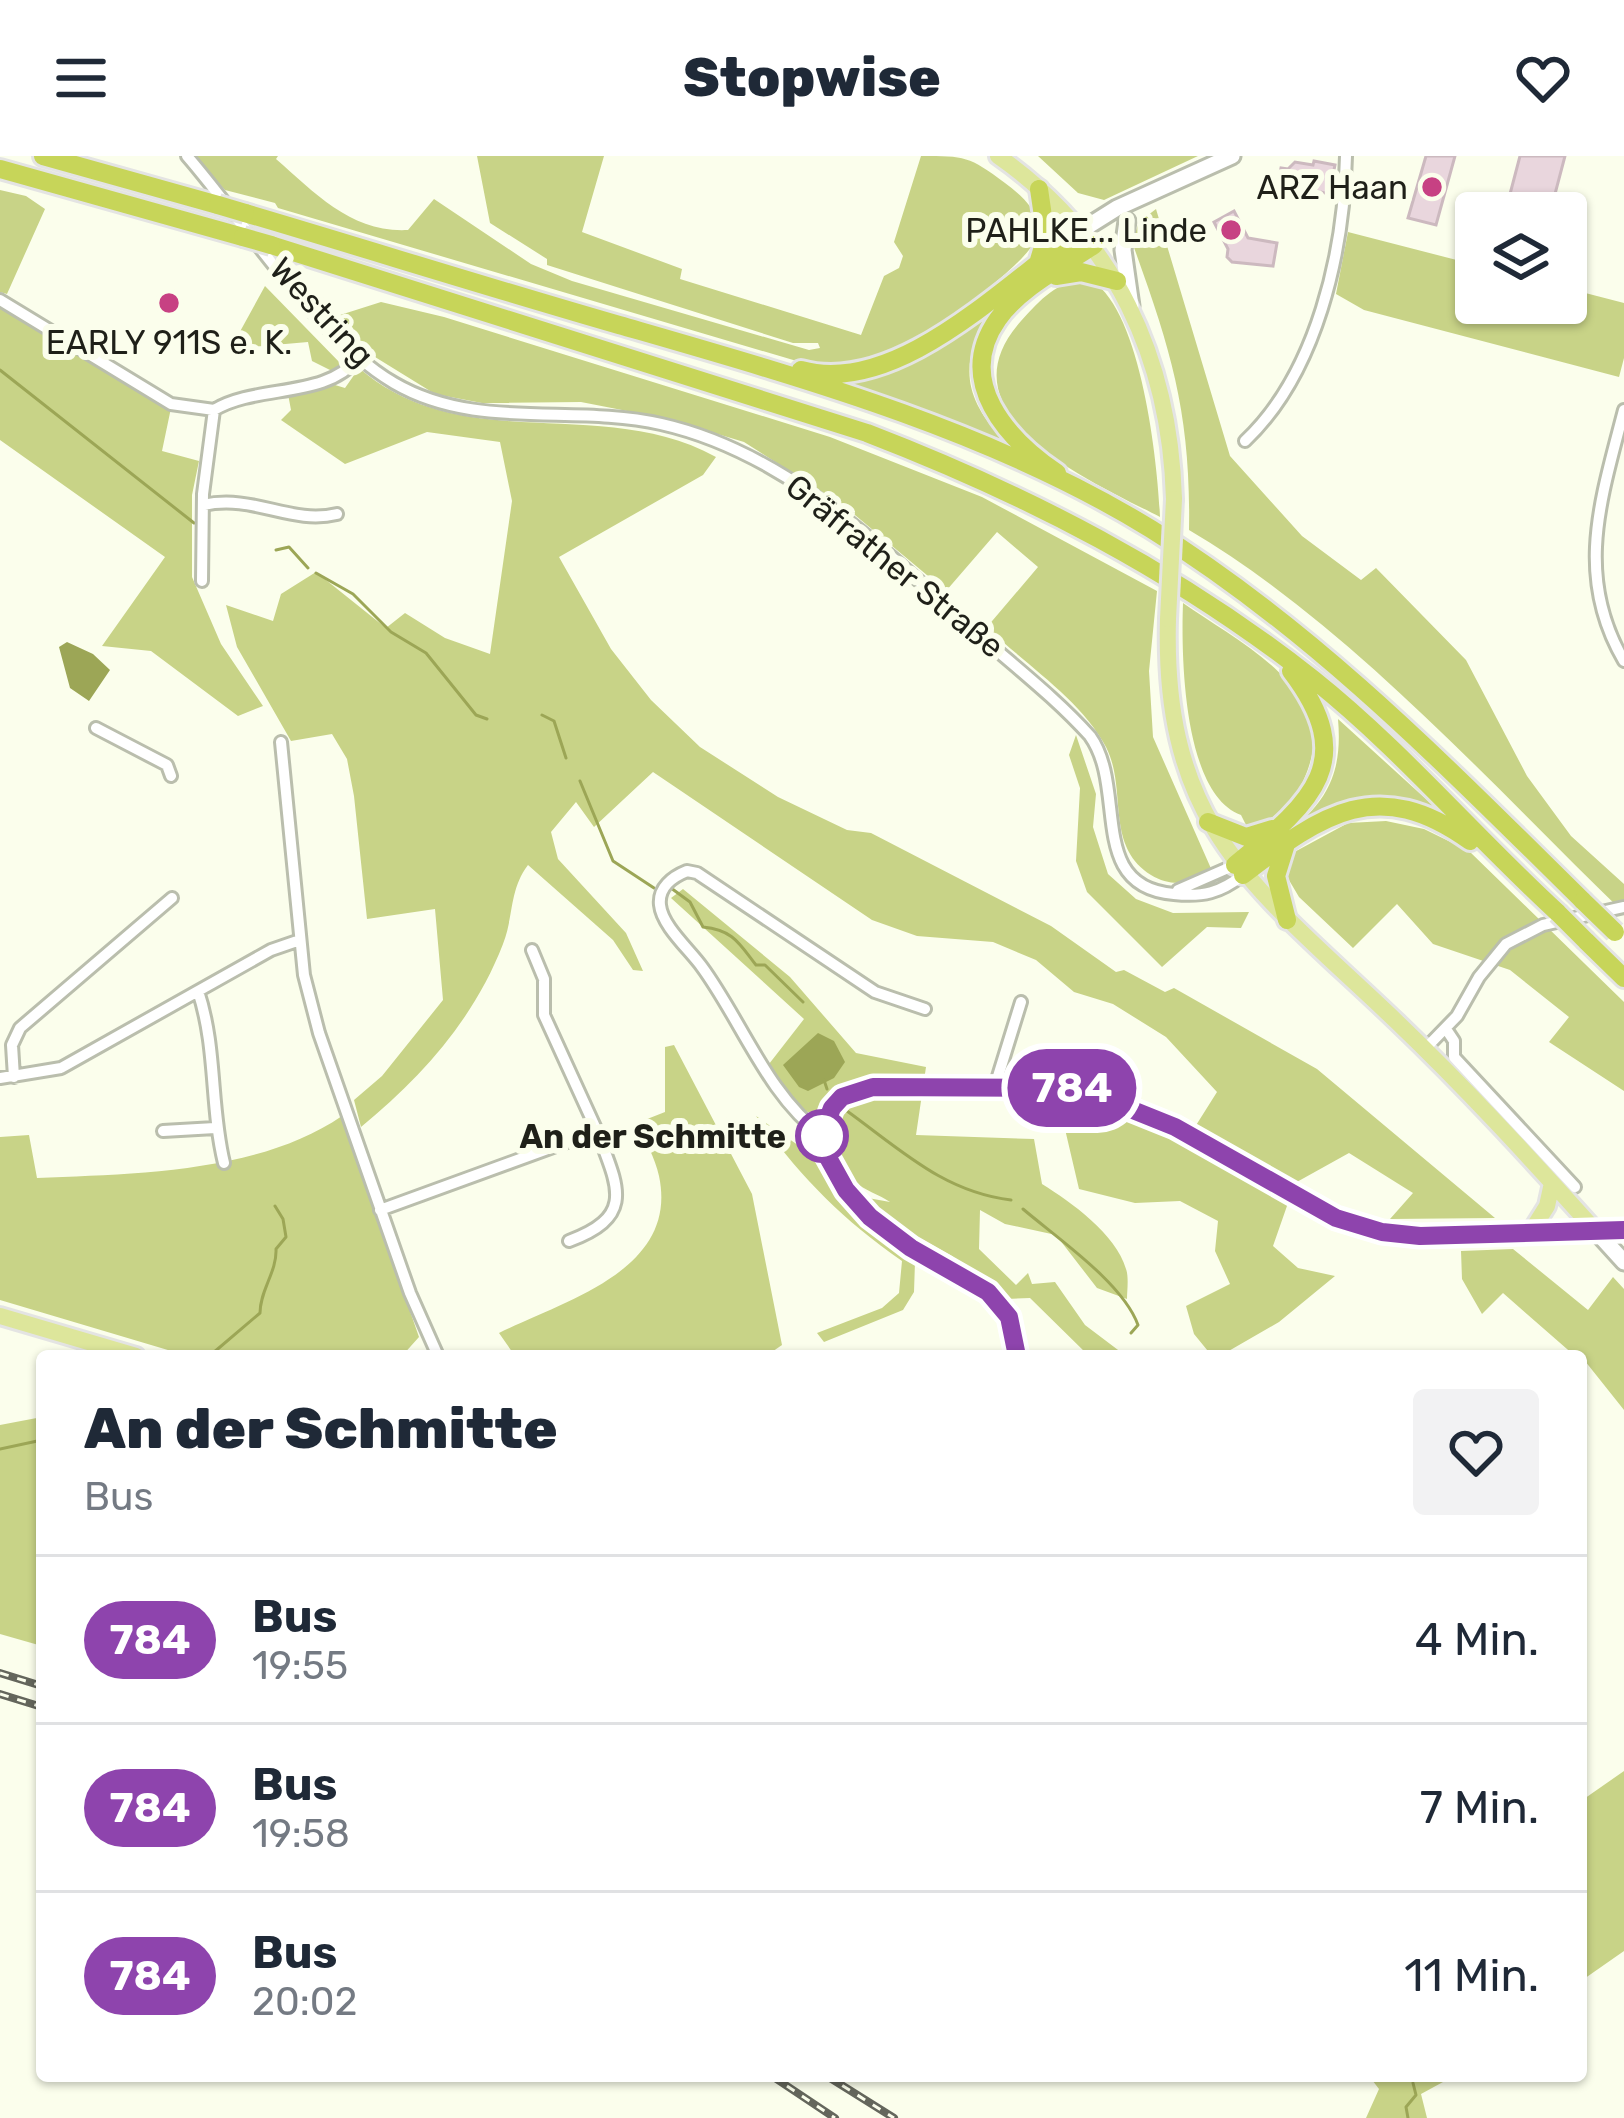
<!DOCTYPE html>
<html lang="de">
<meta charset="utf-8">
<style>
body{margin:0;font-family:Rubik,sans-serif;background:#f2f2f3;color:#1f2937;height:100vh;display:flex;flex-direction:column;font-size:45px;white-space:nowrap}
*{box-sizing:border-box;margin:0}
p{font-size:39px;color:#747a83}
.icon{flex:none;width:66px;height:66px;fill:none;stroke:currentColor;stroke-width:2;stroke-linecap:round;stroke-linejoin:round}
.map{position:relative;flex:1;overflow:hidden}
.sheet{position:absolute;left:36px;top:1194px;width:1551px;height:732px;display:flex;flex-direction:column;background:#fff;border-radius:12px;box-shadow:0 3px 9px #0004}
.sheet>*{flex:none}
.badge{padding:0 24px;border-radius:39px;font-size:42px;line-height:78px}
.tools{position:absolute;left:1455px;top:36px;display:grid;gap:24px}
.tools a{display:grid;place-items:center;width:132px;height:132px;border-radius:12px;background:#fff;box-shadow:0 3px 9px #0004;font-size:60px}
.map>.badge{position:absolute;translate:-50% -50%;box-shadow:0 0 0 6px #fff}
.round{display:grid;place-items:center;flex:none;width:126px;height:126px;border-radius:12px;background:#f2f2f3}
.overview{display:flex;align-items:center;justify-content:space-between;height:204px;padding:0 48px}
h1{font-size:57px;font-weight:800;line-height:90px}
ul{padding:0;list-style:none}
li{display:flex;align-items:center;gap:36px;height:168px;padding:0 48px;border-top:3px solid #e0e1e3}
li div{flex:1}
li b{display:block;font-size:45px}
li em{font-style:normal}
li .badge{min-width:132px;font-weight:700;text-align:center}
header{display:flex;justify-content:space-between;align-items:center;height:156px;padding:0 48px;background:#fff;font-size:54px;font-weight:800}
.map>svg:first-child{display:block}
.green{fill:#c8d387}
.water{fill:#9ca656}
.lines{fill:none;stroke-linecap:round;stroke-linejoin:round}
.stream{stroke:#9ca656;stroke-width:3}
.building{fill:#e9d6dd;stroke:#ccb9bf;stroke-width:3}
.minor-casing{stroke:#babead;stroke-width:16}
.secondary-casing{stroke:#babead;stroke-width:21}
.primary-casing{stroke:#e4e4e3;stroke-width:22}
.motorway-casing{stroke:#e4e4e3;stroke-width:24}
.minor{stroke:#fff;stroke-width:10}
.secondary{stroke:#fff;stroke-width:15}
.primary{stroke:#dde69b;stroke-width:16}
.motorway{stroke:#c7d559;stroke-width:18}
.rail-casing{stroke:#64665c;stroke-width:8}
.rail{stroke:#fbfeec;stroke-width:3;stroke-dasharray:9;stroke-linecap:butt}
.primary-bridge-casing{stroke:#e4e4e3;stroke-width:22;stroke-linecap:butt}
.motorway-bridge-casing{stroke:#e4e4e3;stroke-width:24;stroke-linecap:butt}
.primary-bridge{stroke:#dde69b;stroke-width:16}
.motorway-bridge{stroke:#c7d559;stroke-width:18}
.line-casing{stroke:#fff;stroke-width:27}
.line{stroke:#8e44ad;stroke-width:18}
.poi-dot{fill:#c74183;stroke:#fbfeec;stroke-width:4.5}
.stop-dot{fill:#fff;stroke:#8e44ad;stroke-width:6}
.labels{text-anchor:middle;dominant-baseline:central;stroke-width:12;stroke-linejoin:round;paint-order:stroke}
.poi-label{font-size:33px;fill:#1f2019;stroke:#fbfeec;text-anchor:end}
.street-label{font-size:33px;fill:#1f2019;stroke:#fbfeec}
.stop-label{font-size:33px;font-weight:bold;fill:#1f2019;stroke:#fbfeec;text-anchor:end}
</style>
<header><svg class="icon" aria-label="menu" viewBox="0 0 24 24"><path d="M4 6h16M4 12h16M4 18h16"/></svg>Stopwise<svg class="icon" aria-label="heart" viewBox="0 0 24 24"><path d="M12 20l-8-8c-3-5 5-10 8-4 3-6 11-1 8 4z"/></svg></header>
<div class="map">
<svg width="1624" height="1962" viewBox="0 0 1624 1962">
<rect width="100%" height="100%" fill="#fbfeec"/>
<path class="green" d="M194,0H278L276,3C316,38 352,77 408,74L434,43L531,108L572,125L809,194L820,192L818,187H793L547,109V103L490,67L477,0H604L582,76L682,113L680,123L861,179L884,120L899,112L903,100L894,86L921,0C965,0 969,0 1005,27C1022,40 1041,55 1037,79C1033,109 897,202 864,211C846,216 819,208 800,206L278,52L275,47L225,34Z
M1038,0H1198L1104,44L1078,37Z
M0,34L26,40L45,53L7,138L0,136Z
M1156,53L1230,300L1302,380L1361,424L1376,412L1466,504L1527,620L1571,680L1624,728V757C1492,629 1347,467 1189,374C1191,257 1171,194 1132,86L1139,66Z
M1348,76L1476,109V147H1566V132L1624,147V202L1619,221L1364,154L1336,138Z
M1088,123C1141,147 1158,308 1160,361C1095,327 936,260 1021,165C1041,143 1057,125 1088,123Z
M265,130L343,210L336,217L312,205L308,186L241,192L237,181Z
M381,146L444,161L830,281L982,341L1157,435L1149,515L1153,581L1213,717C1193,727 1172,732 1151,719C1104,689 1128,634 1106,591C1081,543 1024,508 987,471L1038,411L997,376L946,435L843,349L744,286L668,263L581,246L482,247L435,238L341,180L337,160Z
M993,149C961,203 959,236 1003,284L846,227C907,221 946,187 993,149Z
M0,152L171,252L162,295L199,305L192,339V421L221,488L263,550L238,560L151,495L102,490L165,401L0,284Z
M359,212C463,302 602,238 716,301L703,319L559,401L611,493L651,544L700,591L778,641L847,674L871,677L1051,770L1116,816L1124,814L1165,836L1174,832L1317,913L1495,1062L1390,1063L1413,1037L1349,997L1295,1027L1273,1090L1298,1112L1335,1120L1279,1166L1220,1200H1212L1194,1178L1186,1150L1230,1128L1215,1095L1218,1065L1180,1045L1135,1047L1079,1033L1061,956L1038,952L1040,934L1082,936L1188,982L1217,936L1166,881L1113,848L1074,836L1036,804L993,786L917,780L872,764L653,616L594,671L576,646L551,676L558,703L626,777L643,815L633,814L613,784L528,709C509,734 514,760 503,788C474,863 422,921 361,971L354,944L382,920L443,844L435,753L367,763L354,640L347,603L332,578L291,585L237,491L226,449L273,465L281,438L316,416L386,472L405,457L445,482L490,498L512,345L500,286L427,276L345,308L281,264L291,254L288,238L335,229L345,232Z
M1183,447C1235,484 1335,531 1309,610C1298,644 1280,659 1249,675L1241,659C1183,638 1181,500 1183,447Z
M1338,563L1438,654C1383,634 1347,643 1297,669C1332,639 1342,609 1338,563Z
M1076,579L1096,638L1093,671L1108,718L1136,743L1173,757L1249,756L1241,772L1207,771L1162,811L1087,736L1076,705L1080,632L1069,599Z
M1386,665L1424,673L1469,695L1624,846V935L1549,886L1569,861L1510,814L1433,788L1397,748L1353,792L1299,741L1283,714L1287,700L1348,667Z
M683,733L790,821L856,897L926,911L916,979L1034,983L1042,1028C1071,1046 1116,1078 1126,1113C1129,1121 1127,1135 1127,1143L1097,1132L1056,1079L1005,1068L980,1054L979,1093L1016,1129L1028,1117L1032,1128L1055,1126L1085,1169L1126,1200H1089L1030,1142L1006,1143L952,1100L885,1063L857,1040L890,1046C880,1039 864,1034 855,1026C839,1014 829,979 836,962L785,951L762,917L804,863L671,742Z
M674,889L752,1038L782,1189L766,1200H515L499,1177C566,1144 679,1114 659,1020C655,1002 645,984 637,967L665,956V891Z
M342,960L419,1181L402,1200H188L0,1144V981L29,979L37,1022C134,1018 259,1017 342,960Z
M756,960L821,1005L852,1059L915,1106L914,1136L903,1154L824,1186L817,1177L882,1152L899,1137L902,1105C840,1062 800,1020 756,960Z
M1513,1093L1588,1154L1613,1121L1624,1133V1254L1581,1200H1575L1503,1137L1482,1158L1462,1123L1461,1095Z
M42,1261V1490L0,1478V1269Z
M1624,1615V1795L1581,1825V1645Z
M1369,1920H1454L1421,1938L1427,1962H1366L1379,1933Z"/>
<path class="water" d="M67,486L93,498L110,514L89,545L70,532L59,491Z
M818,877L834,885L845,906L834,922L808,935L799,931L783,909Z"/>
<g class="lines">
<path class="stream" d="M0,214L194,367
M276,394L289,391L308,412
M316,417L353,438L391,476L426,497L476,559L487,563
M542,559L554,565L566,602
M580,625L613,705L654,732
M671,732L690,746L703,771C733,774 739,787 756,809H765L803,846
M824,924L827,933
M847,955C901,994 944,1036 1011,1044
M1023,1053C1057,1082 1123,1127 1138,1169L1131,1177
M213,1197L260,1157C260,1134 277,1116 276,1093L286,1081L283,1063L275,1050
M0,1293L42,1284
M1408,1962L1406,1951L1416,1939L1413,1927"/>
</g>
<path class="building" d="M1426,0H1455L1436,69L1408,62Z
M1520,0H1565L1550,57H1505Z
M1314,5L1335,9L1329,38L1278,26L1281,12L1288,13L1295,6L1313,9Z
M1234,55L1248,82L1277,87L1273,110L1232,106L1227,101L1228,93L1214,66Z"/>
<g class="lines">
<g class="minor-casing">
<path id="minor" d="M187,0C247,69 317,182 394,227C476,275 572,248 661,268C785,296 877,388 969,470C1010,507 1053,539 1090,580C1128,633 1086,731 1174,738C1203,741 1220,737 1243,719
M0,144L171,248L214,254
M1624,254C1601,343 1574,420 1624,505
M1245,285C1317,217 1344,96 1346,0
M203,349C255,338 290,369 337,358
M202,425L203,338L214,254C257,228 326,243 358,202
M96,572L167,609L171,620
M281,586L304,819L319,877L410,1137L438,1200
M1178,734L1235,709
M198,835C217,892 210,950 224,1007
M1446,873L1454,885V901L1575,1031
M1424,894L1457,860L1479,821L1506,788L1543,769L1624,751
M14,921L12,889L20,872L172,742
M0,922L61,912L271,794L300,784
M995,930L1021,846
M163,975L215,972
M822,979C768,940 741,864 702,811C690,794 662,770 660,749C658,732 672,721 687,715L697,717L875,836L925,853
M380,1054L597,975L544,859V823L532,794
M569,1085C636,1060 618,1031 597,975"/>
</g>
<g class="secondary-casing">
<path id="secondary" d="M1127,65L1123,94L1131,150
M1082,74L1117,52L1232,0
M1594,1073L1624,1106"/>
</g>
<g class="primary-casing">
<path id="primary" d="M998,0C1115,82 1170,203 1174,343
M1168,463C1162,675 1258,733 1397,866C1466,932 1530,1002 1594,1073
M1532,1074L1547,1050L1552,1027
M0,1160L136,1200
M1017,1200L1009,1161L988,1135L911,1092L870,1061L846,1034L826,998L822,979L832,953L842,941L873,931L1079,932L1175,971L1336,1062L1382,1075L1420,1080L1624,1075"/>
</g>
<g class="motorway-casing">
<path id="motorway" d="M43,0L218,49
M0,13L243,81
M245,57C370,94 494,133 619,169C799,221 990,274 1151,373C1314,474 1447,611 1583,745
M271,89L867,277C1028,339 1177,416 1313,523C1401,593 1475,681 1558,757
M1039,104L1046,81L1039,33
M1056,120L1081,116L1117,125
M801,214C898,241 1007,126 1082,74
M1057,317C1007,283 954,225 998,163C1020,132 1063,110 1094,89
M1208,666L1246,681L1272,673
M1286,688L1276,720L1287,764
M1235,709C1308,648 1362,608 1291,515
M1243,719C1323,657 1378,619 1470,685
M1586,785L1624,822"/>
</g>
<use href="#minor" class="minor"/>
<use href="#secondary" class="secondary"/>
<use href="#primary" class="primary"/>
<use href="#motorway" class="motorway"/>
<g class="rail-casing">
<path id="rail" d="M0,1517L42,1530
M0,1538L42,1551
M772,1920L835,1962
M827,1920L894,1962"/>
</g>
<use href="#rail" class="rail"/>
<g class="primary-bridge-casing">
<path id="primary-bridge" d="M1168,463L1174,343"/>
</g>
<g class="motorway-bridge-casing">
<path id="motorway-bridge" d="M218,49L245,57
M243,81L271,89
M1583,745L1615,776
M1558,757L1586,785"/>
</g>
<use href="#primary-bridge" class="primary-bridge"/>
<use href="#motorway-bridge" class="motorway-bridge"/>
</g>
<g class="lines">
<g class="line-casing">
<path id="line" d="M1017,1200L1009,1161L988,1136L911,1092L870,1061L846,1034L826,998L822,979L832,952L842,941L873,931L1078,932L1175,971L1336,1062L1382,1076L1420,1080L1624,1074"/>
</g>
<use href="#line" class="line"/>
</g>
<g class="poi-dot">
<circle cx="1432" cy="31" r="12"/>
<circle cx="1231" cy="74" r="12"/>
<circle cx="169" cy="147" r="12"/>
</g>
<circle class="stop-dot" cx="822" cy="980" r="24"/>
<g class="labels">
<g class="poi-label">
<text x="1408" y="31">ARZ Haan</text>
<text x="1207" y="74">PAHLKE... Linde</text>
<text x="169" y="186" text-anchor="middle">EARLY 911S e. K.</text>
</g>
<g class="street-label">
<text transform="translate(322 156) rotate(47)">Westring</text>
<text transform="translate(895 410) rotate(39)">Gräfrather Straße</text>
</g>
<g class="stop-label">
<text x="786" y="980">An der Schmitte</text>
</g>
</g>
</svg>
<div class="tools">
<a><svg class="icon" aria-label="layers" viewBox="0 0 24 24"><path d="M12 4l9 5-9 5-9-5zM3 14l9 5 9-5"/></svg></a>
</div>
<b class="badge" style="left:1072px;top:932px;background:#8e44ad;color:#fff">784</b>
<section class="sheet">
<div class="overview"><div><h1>An der Schmitte</h1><p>Bus</p></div><a class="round"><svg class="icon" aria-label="heart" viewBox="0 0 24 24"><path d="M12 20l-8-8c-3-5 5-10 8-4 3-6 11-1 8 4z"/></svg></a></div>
<ul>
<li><span class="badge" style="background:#8e44ad;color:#fff">784</span><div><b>Bus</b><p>19:55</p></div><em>4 Min.</em></li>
<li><span class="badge" style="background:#8e44ad;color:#fff">784</span><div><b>Bus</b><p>19:58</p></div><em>7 Min.</em></li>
<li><span class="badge" style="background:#8e44ad;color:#fff">784</span><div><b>Bus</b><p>20:02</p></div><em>11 Min.</em></li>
</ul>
</section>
</div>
